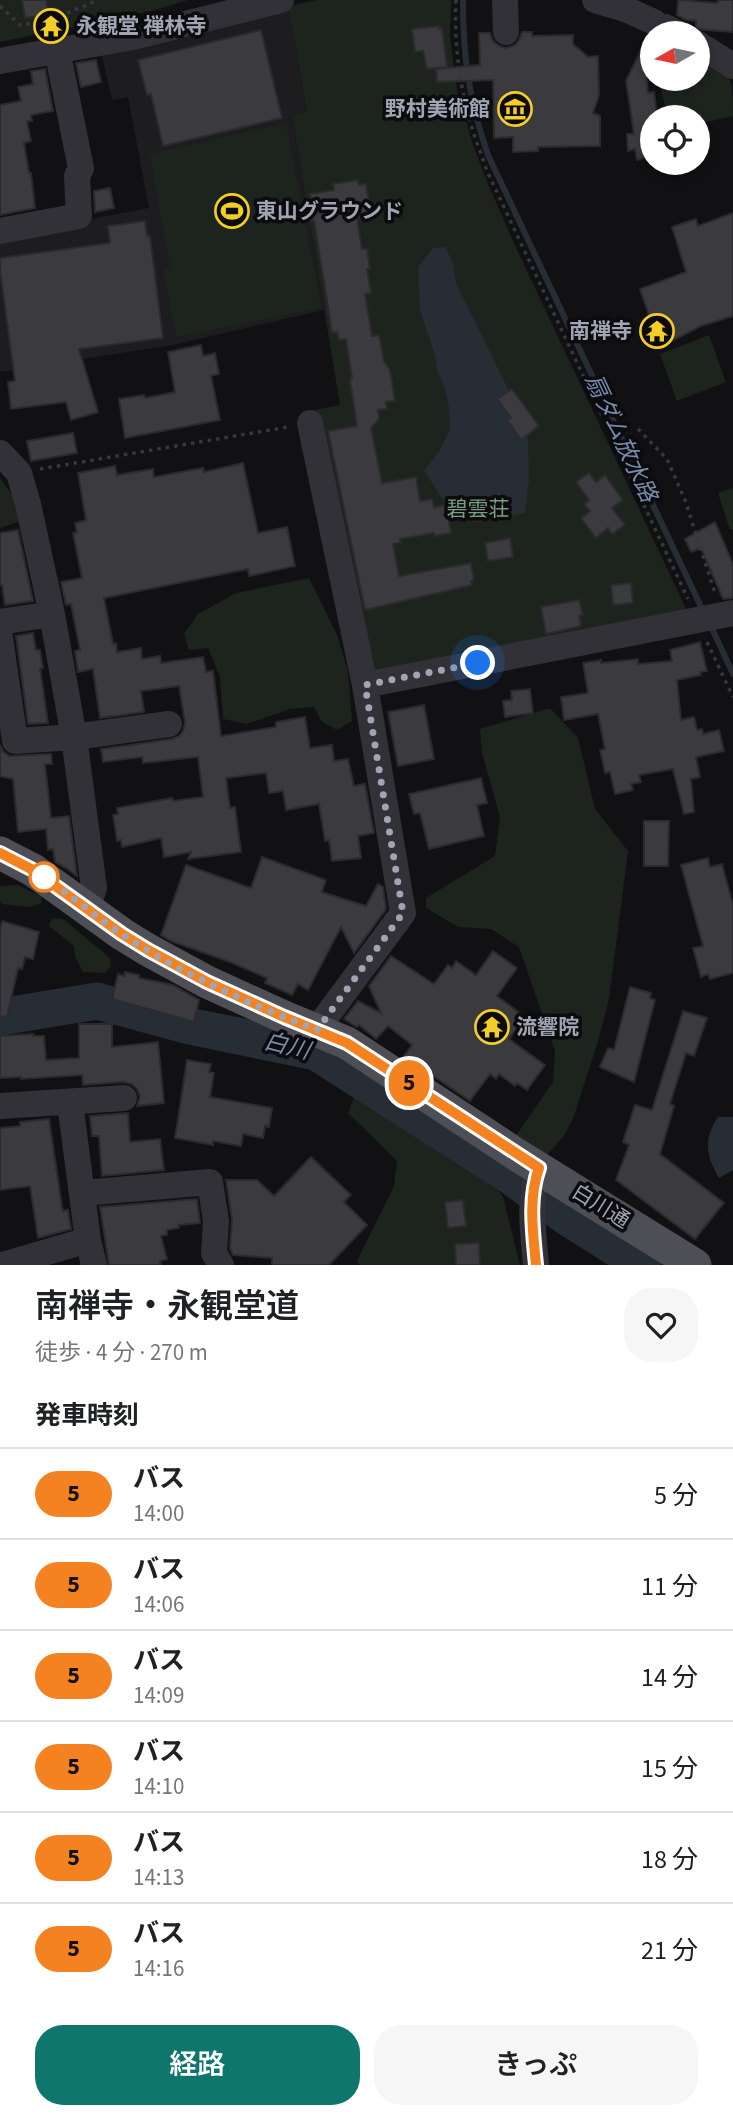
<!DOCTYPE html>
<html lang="ja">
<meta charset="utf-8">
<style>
body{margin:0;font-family:"Source Sans 3","Noto Sans JP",sans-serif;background:#f6f6f6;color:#202124;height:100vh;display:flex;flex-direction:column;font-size:26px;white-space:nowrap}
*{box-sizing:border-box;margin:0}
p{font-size:23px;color:#757577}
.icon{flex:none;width:38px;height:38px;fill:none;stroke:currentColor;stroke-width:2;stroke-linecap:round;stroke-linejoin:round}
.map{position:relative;height:1265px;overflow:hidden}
.sheet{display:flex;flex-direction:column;background:#fff;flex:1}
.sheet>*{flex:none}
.badge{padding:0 14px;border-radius:23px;font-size:24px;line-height:46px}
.needle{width:46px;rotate:261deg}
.buttons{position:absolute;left:640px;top:21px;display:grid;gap:14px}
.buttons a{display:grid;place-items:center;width:70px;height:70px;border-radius:50%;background:#fff;box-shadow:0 4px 10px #0003;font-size:35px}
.you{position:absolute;width:35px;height:35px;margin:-18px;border:5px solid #fff;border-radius:50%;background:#1a73e8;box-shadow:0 0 0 10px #1a73e833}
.map>.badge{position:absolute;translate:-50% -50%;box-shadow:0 0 0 4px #fff}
h2{padding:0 35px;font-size:26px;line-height:63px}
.round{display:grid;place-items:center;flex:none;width:74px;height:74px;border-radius:28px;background:#f6f6f6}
.headline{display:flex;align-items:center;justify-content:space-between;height:119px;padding:0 35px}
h1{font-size:33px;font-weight:600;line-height:52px}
.action{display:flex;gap:14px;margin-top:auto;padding:14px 35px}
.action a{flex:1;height:80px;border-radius:28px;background:#0f766e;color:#fff;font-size:28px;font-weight:600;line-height:80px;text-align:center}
.action a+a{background:#f6f6f6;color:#202124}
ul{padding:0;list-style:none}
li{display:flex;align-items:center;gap:21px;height:91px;padding:0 35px;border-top:2px solid #e0e0e0}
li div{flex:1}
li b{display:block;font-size:26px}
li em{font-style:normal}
li .badge{min-width:77px;font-weight:700;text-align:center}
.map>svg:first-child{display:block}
.built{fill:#1d1c1f}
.green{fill:#1d241e}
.water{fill:#272d35}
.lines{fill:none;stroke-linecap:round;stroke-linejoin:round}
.stream{stroke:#272d35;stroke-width:6}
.river{stroke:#272d35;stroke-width:37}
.building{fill:#3a3a3f;stroke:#2b2a2e;stroke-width:2}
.path{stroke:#37383e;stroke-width:3.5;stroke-dasharray:3.5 5;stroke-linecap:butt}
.minor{stroke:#313137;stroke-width:26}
.major{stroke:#4d4e56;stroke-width:33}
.line-casing{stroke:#fff;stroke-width:16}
.line{stroke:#f58220;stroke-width:10}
.walk{stroke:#a1a4b3;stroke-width:7;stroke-dasharray:0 12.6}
.stop-dot{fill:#fff;stroke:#f58220;stroke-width:3.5}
.labels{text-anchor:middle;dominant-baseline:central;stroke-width:7;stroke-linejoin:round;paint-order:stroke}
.poi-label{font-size:21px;font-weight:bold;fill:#a1a4b3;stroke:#0c0b0d;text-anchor:start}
.park-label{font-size:21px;fill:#789e80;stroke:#0c0b0d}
.street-label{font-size:21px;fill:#a1a4b3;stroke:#0c0b0d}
.water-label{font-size:23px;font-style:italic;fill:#778caf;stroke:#0c0b0d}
</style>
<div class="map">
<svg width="733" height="1265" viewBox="0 0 733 1265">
<rect width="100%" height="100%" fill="#111012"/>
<path class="built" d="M288,6L307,113L292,117L324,310L173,345L0,372V236L149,208L128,97L112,100L101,52Z"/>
<path class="green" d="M0,0H188L152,11L0,42Z
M318,0H451L450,37L457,90L473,145L488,184L519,254L688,613L366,682L310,411L340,405L292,116L307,112L288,6Z
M698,56C733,76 733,74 733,116L698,124V117H668L658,79H698Z
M286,123L321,308L176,337L163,270L170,268L150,154Z
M709,335L726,382L677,401L660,354Z
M0,478L16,500L20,521L0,528Z
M733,488V529L730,530L718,493Z
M309,578L337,635L348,671L352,721L337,730L322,722L314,707L290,709L247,724L223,719L220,677L208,648L189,650L184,634L198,614L236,593Z
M550,708L578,738L595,809L628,851L609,999L598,1041L574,1116L564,1136L546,1156L515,1137L553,1082L555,1051L519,947L491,929L458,927L426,908V898L495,856L500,817L482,753L480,729Z
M18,885L41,896L42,903L29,907L2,904L0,901V886Z
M52,918L63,919L74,928L110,958L111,966L105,973L83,972L75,956L74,946L49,926Z
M368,1093L489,1178L503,1197L520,1265H359L357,1261L394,1186L397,1161L348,1113L354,1097Z"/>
<path class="water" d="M445,247L453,263L456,283L507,387L528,439L529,479L525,513L474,522L445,503L424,470L439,452L450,429L449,408L445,387L438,374L435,355L420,310L418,267L433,248Z
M718,1117H733V1170L719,1178C706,1156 703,1139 718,1117Z"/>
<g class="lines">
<path class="stream" d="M463,0C463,58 469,100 488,155L703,611
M710,624L733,674"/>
<path class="river" d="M0,1017L97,1001L189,1026L316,1052L512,1177L567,1217L643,1265"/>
</g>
<path class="building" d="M22,0H46L48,15L25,18Z
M678,0L718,3V0H733V32L696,29V21L686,20L677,15Z
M439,26V29L442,28L447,67L427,69L423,51L415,52L412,29Z
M261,30L282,118L163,146L151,94L147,95L138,60Z
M522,32H532V36L573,35V44L588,57L598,56L599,95L593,113L600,116V146L538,147V151L513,152V137L494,138L493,80L437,82L436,69L480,65L479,33H490L493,41L499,46L506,48L515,45L519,40Z
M644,44L648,93L654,92L657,117H653V155L637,160L635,149L628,151L627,134H634L626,81Z
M96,60L101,82L81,87L76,63Z
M45,69L53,111L31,115L32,121H27L31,141L24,143L29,173H31L35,208L0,215V105L21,101L18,87L33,84L31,71Z
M358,180L359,185L366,184L371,215L357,218L362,249H367L370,269H367L371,293L365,294L372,336L379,335L384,361L390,370L395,401L386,402L387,409L378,410L379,419L371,428L382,483L416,477L420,501L432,499L434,507L446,505L451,533L434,536V533L400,539L401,543L393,544L399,576L471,563L474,580L471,581L472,585L365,610L328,431L357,426L350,380L352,378L346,339L339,340L337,332L332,333L314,220L311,221L308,202L311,201L310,194L334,190L333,184Z
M110,188L114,208L95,212L94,191Z
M733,213V316L701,326L660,347L640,289L686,272L672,227L696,219L698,226Z
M145,221L147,236H150L163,338L79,349L98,412L71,420L66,402L11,409L8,382L15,381L0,270V258L110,243L108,226Z
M201,345L203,356L215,353L219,374L211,376L220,420L125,438L119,399L144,395L145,398L175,392L168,352Z
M512,389L539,426L521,440L507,420L511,418L497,399Z
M73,433L77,453L31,461L27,441Z
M243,463L258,533L287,527L295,566L249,576L248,569L104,598L113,644L116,643L117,652L141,648L142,659L160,656L161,663L203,657L206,672L213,671L221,736L276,727V722L305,717L310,748L332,745L334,761L348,759L354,786L365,784L374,833L358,836L361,858L332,861L329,840L325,841L319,804L286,810L283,791L269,793L266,773L226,778L230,808L235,807L241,852L188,859L191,852L164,857L161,838L122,847L121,840L117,841L113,815L118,814L117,808L172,798L173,801L203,797L198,757L143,763L142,757L103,762L101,749L172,739L179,736L183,731L185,723L179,686L141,691L144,712L100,718L93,669L78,672L75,651L80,650L71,604L66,605L61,582L82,578L73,533L77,532L75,523L86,520L78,473L115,466L117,475L153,469L154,477L203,468L204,472Z
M589,473L596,482L605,475L623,500L612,508L625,525L612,534L608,528L596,538L581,518L590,511L584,504L589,500L576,482Z
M715,522L733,564V598L723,599L701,548L691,552L685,539Z
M18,530L33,601L5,605L2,585H0V533Z
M510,538L513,557L488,561L485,543Z
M631,583L633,603L613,605L611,585Z
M579,600L583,615L579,616L581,626L546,634L541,607Z
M33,633L36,650H40L43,668H40L48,723L28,724L16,636Z
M700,642L707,671L700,672L701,675L677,680L681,720L694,717L697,730L702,729L703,734L719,730L724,751L696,757L700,777L691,779L694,812L684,814L673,769L639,775L641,782L631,784L633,790L615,794L610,772L605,773L600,750L605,749L598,714L564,720L561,697L588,693L583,663L601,660V663L638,659V664L672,661L670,650Z
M530,689L533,713L505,717L503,701L512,700L511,691Z
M424,705L434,759L398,766L388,712Z
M0,745L3,751L9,756L51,754L52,764H45L51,818L69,816L77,876L66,868L55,862L53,849L48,850L46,829L18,832L13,779L0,776Z
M481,778L487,803L477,805L484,836L429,849L420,813L414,814L409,794Z
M644,821H669L668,866H644Z
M262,857L326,880L322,892L366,906L378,884L383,887L386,909L354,953L341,927L308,990L298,984L292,995L265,983L267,978L230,962L171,941L161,935L186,865L251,888Z
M708,858L710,867L722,864L733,905V973L710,979L708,974L701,977L693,948L703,946L681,865Z
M2,921L39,932L33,959L25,957L22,969L18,968L7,1017L0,1016V930Z
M493,951L517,968L497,996L525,1017L509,1039L545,1065L527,1090L517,1083L515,1086L499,1074L496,1079L490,1074L470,1101L404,1056L412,1045L388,1026L376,1039L359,1025L357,1027L344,1019L358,1001L381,1013L369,986L391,956L434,984L448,965L452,968L456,961L476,975Z
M125,972L139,975V978L173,985L199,1000L194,1022L112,999L118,974L124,976Z
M630,987L651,993L650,998L655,1000L634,1082L600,1067L608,1048L614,1050Z
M683,1011L707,1018L694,1056L686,1053L670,1104L674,1106L660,1154L724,1203L695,1239L616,1180L629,1145L623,1142L635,1105L652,1110Z
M79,1024H112V1047L158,1042L164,1103L137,1106L140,1096L137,1089L132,1084L123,1082L83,1085L82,1075L21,1079V1077L0,1078V1036L33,1034V1036H44L46,1060L79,1058Z
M187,1060L211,1064L209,1072L214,1073L210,1097L272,1108L269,1127L265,1126L263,1138L243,1134L241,1146L213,1141V1145L175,1138Z
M128,1113L130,1142L160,1139L164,1170L102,1176L99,1136H92L90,1116Z
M49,1119L62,1207L63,1211L68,1210L71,1229L38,1238L30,1186L0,1190V1128L20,1126V1122Z
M311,1157L351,1195L344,1202L367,1225L329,1265H272V1258L233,1255L230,1249L232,1219L226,1180H257L274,1196Z
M197,1199L200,1223L179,1225V1228L167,1230V1235L161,1236L167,1259L160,1261L161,1265H109L100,1207Z
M463,1200L466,1226L448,1228L445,1202Z
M479,1243L480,1265H456L455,1244Z"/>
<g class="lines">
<path class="path" d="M456,0C454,42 459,84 471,124C475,140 482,155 487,171L688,599
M0,6L20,25L51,20L98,0
M638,429L667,459L685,500L715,593
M40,469L288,427
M707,642L733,697"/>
<path class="minor" d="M505,0L506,32
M595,0L625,9L654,22
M665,27L677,33
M698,44L733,66
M0,61L133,37L281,0
M0,231L79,216L77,176L81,168L57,50
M310,423L365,685L733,613
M0,453L19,473L28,504L52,614L74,737L94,888L87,908
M0,622L52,614
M0,638L15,741L74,737L169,724
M317,1029L403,913L365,685
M70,1103L88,1240L94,1265
M0,1106L124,1098
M83,1193L210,1182L216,1221L214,1253L221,1265
M3,1265L88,1240
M536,1265C533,1232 528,1199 539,1168"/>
<path class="major" d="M0,853L33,870L122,934L148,950L207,982L284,1017L347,1043L514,1153L695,1265"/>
</g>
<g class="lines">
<g class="line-casing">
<path id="line" d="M0,853L33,870L122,934L148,950L207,982L284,1017L347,1043L539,1168C528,1199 533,1232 536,1265"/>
</g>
<use href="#line" class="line"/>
<path class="walk" d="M44,877C71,895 96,917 123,935C181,973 251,1005 317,1030L403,913L365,685L478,663"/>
</g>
<defs>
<g id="temple-ring" transform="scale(1.75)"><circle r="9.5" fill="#0c0b0d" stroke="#f3cd28" stroke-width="1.5"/><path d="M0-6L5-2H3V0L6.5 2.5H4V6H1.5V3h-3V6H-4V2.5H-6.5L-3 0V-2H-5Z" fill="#f3cd28"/></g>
<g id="museum-ring" transform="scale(1.75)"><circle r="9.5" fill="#0c0b0d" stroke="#f3cd28" stroke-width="1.5"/><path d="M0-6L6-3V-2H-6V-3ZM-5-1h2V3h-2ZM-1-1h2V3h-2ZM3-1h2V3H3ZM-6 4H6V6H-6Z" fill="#f3cd28"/></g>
<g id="stadium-ring" transform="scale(1.75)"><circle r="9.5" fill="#0c0b0d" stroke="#f3cd28" stroke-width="1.5"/><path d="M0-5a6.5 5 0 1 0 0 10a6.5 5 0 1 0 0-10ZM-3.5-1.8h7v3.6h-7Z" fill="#f3cd28"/></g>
</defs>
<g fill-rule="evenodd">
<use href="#temple-ring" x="51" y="26"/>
<use href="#museum-ring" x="515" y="109"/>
<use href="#stadium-ring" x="232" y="211"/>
<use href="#temple-ring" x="657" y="331"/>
<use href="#temple-ring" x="492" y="1027"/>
</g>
<circle class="stop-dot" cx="44" cy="877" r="14"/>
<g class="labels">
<g class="poi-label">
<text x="76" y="26">永観堂 禅林寺</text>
<text x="490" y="109" text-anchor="end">野村美術館</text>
<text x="256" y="211">東山グラウンド</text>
<text x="632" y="331" text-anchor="end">南禅寺</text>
<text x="516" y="1027">流響院</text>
</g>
<g class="park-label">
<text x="478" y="509">碧雲荘</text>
</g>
<g class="street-label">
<text transform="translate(601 1206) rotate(32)">白川通</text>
</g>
<g class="water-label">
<text transform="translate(621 438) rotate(65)">扇ダム放水路</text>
<text transform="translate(287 1046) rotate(14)">白川</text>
</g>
</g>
</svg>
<div class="buttons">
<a><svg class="needle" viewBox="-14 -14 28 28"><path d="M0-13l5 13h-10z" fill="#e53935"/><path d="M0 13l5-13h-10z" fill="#757577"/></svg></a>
<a><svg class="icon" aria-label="locate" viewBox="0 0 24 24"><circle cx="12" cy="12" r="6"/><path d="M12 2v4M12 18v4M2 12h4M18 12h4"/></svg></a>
</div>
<div class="you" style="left:478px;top:663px"></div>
<b class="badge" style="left:409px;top:1083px;background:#f58220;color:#111">5</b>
</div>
<section class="sheet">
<div class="headline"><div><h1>南禅寺・永観堂道</h1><p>徒歩 · 4 分 · 270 m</p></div><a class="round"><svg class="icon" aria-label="heart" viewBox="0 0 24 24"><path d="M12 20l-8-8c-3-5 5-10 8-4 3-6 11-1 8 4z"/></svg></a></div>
<h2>発車時刻</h2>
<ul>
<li><span class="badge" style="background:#f58220;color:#111">5</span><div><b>バス</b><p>14:00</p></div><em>5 分</em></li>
<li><span class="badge" style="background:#f58220;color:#111">5</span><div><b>バス</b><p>14:06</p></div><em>11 分</em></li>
<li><span class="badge" style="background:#f58220;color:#111">5</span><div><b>バス</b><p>14:09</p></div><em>14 分</em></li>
<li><span class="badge" style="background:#f58220;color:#111">5</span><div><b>バス</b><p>14:10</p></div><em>15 分</em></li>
<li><span class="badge" style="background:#f58220;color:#111">5</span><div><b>バス</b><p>14:13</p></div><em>18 分</em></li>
<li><span class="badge" style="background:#f58220;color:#111">5</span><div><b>バス</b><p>14:16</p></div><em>21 分</em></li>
</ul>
<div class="action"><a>経路</a><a>きっぷ</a></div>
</section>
